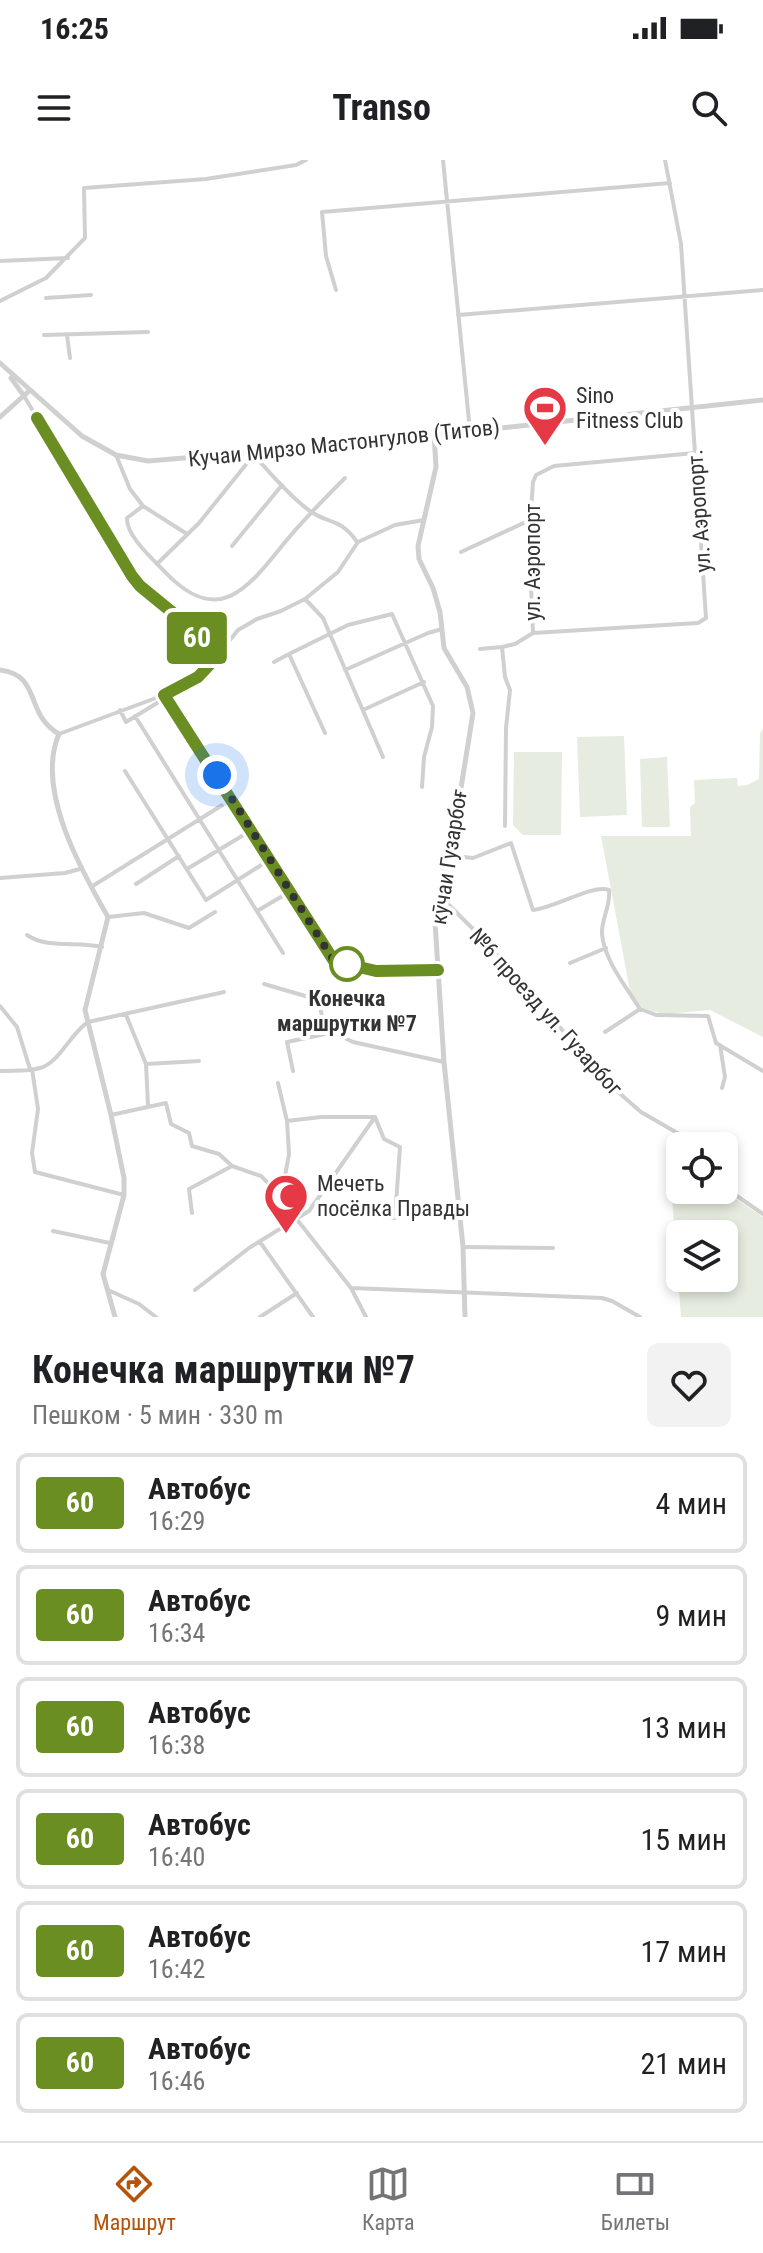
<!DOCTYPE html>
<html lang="ru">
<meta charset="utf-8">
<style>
body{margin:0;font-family:"Roboto Condensed",sans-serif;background:#f2f2f2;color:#202124;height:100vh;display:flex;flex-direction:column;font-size:30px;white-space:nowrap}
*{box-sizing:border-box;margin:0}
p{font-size:26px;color:#757577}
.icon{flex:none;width:44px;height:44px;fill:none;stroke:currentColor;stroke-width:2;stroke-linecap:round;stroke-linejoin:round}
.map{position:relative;height:1157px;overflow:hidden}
.panel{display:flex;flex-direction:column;background:#fff;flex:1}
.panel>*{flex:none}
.badge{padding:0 16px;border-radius:6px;font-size:28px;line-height:52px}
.controls{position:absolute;left:666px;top:972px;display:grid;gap:16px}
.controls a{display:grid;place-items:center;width:72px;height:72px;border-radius:12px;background:#fff;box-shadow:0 4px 12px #0003;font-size:40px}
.you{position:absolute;width:40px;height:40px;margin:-20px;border:6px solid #fff;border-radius:50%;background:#1a73e8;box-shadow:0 0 0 12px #1a73e833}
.map>.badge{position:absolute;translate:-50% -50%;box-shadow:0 0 0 4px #fff}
.round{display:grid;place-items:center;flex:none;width:84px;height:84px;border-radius:12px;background:#f2f2f2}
.summary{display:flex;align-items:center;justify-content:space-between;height:136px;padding:0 32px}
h1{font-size:38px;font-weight:700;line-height:60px}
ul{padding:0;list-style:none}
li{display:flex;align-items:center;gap:24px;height:100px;margin:0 16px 12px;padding:0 16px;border:4px solid #e0e0e0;border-radius:12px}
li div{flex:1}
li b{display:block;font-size:30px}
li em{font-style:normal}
li .badge{min-width:88px;font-weight:700;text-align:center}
.status{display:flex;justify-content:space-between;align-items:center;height:56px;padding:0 40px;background:#fff;direction:ltr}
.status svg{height:22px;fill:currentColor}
header{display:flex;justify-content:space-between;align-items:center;height:104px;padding:0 32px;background:#fff;font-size:36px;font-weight:700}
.dock{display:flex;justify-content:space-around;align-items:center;height:112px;border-top:2px solid #e0e0e0;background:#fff;font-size:22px;color:#757577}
.dock a{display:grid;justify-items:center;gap:4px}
.dock .selected{color:#b45309}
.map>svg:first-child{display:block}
.green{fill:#e6ecdf;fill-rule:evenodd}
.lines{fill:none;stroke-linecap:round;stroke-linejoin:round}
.minor{stroke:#d0d0d0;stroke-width:4}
.tertiary{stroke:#d0d0d0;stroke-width:5}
.line-casing{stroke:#fff;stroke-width:18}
.line{stroke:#6b8e23;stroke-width:12}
.walk{stroke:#333;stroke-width:8;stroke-dasharray:0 14.4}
.stop-dot{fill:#fff;stroke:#6b8e23;stroke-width:4}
.labels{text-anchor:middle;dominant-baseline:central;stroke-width:8;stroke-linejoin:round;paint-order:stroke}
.poi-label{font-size:22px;fill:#333;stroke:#fff;text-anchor:start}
.street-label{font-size:22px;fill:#333;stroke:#fff}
.stop-label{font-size:22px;font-weight:bold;fill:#333;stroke:#fff}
</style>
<div class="status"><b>16:25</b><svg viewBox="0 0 49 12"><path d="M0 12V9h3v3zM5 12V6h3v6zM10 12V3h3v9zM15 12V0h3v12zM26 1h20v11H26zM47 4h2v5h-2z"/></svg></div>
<header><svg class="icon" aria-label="menu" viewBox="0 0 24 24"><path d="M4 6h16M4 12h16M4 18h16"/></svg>Transo<svg class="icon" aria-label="search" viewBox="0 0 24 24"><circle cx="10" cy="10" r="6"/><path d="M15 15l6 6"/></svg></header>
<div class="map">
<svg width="763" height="1157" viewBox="0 0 763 1157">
<rect width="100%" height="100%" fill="#fff"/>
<path class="green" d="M763,569V877L710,850L666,854L641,849L630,831L601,676H691L690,647L695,643L694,620L737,618L738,626L747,625L759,619L760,573Z
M624,576L627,655L580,657L577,577Z
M514,592H562L561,675H523L513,665Z
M667,597L670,667H642L640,599Z
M724,1019L736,1039L763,1057V1157H681L671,1024L680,1023V1030H724ZM680,1074H724V1118H680Z"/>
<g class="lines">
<path class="minor" d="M443,0L470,271
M0,101L68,98
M336,130L326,96L322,52L670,23
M46,138L91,135
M0,141L46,118L85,78L84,28L206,19L296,5L306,0
M458,155L763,130
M44,175L148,172
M67,175L70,198
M24,236L132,416L140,426L184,462L213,501L198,517L164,535L59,574
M116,295L130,329L143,346L127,358C126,376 153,399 165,412C219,469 249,427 286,381C304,359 325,338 345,318
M254,296C272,314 289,336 310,351C330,365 341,358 357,382
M143,346L187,374
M232,386L282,325
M461,392L530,360
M157,404L199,363L256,292
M305,439L338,412L358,382L395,365L424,360
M533,473L698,463L706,458L681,84L665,0
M533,473L529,379L533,322L536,315L554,306L695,293
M480,489L502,487
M213,501L238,470L257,459L281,451L305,439L323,458L383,597
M274,502L289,494
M345,510L428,473L442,469
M164,535L334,801L376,811L438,810
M120,550L126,562L167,537
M363,550L424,522
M135,556L283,793
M325,573L289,494L348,465L392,454L433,546L432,567L424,597L422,627
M125,611L206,740L271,699
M505,666L506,568L510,530L505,517L502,487L515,484L533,473
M446,695L473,698L511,683L533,750C555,748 592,724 609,730C611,746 601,759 602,774C604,800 627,828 640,849L656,855L708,856L716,883L763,911
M187,709L252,670
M0,718L65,713L80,709
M136,724L179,696
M91,727L232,639
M439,735L485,781L610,925L641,952L700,986
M257,751L291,731
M108,757L144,753L189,768L215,752
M27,775C47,789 78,781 102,787
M570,803L606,788
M264,824L319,840L325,874
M0,846L17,867L30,909
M126,855L146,904L148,945
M605,872L640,849
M720,885L725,917L722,928
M146,904L199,901
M32,909L38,949L32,993L35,1012L124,1035
M0,911C13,910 28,912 40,908C59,903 70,874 88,862L224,832
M293,911L287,882L325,874H336L353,882L444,902
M278,923L287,961
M111,955L166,943L171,964L189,973L192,986L219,994L232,1006L261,1016L269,1024L351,1128L602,1138L612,1141L640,1157
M724,1016L737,1036L763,1054
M281,1038L289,994L287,961L321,957H375
M192,1053L189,1029L232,1006
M375,1057L395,1058L400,987L384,979L375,957
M53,1071L110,1083
M260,1082L313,1157
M463,1087L553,1088
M351,1128L366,1157
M108,1130L139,1144L156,1157
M195,1130L249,1088L309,1051L375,957
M260,1157L297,1133"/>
<path class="tertiary" d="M0,203L82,276L116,295L148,301L342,285L763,240
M11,218L24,236
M0,257L29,231
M434,274L436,307L418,386L419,399L433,428L440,452L444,488L467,527L473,553L458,647L446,695L435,762L444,902L463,1087L465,1157
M0,510C42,515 24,554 59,574C35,629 81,710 108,757L85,850L111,955L124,1018V1035L103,1114L115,1157"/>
</g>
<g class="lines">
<g class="line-casing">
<path id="line" d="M37,258L132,416L140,426L184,462L213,501L198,517L164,535L334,801L376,811L438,810"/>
</g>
<use href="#line" class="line"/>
<path class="walk" d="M217,615L334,801L347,804"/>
</g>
<defs>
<g id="stadium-pin" transform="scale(2.3)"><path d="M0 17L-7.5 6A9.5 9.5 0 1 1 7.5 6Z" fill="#e63946" stroke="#fff"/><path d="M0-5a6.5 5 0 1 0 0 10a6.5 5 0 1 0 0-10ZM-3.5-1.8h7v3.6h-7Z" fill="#fff"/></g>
<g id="mosque-pin" transform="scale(2.3)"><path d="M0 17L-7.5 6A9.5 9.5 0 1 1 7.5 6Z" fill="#e63946" stroke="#fff"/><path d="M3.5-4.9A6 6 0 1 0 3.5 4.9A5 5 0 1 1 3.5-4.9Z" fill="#fff"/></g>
</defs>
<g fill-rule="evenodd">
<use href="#stadium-pin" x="545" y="248"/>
<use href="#mosque-pin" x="286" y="1036"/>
</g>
<circle class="stop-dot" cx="347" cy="804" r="16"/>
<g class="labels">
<g class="poi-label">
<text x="576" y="235">Sino<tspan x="576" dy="25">Fitness Club</tspan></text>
<text x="317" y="1023">Мечеть<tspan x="317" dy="25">посёлка Правды</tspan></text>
</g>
<g class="street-label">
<text transform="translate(344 283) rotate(-6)">Кучаи Мирзо Мастонгулов (Титов)</text>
<text transform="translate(699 351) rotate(-94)">ул. Аэропорт.</text>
<text transform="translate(532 402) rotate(-90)">ул. Аэропорт</text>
<text transform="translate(449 697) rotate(-81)">кӯчаи Гузарбоғ</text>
<text transform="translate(546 852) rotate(48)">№6 проезд ул. Гузарбог</text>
</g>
<g class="stop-label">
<text x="347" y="838">Конечка<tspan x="347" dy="25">маршрутки №7</tspan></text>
</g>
</g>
</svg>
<div class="controls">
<a><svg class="icon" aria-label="locate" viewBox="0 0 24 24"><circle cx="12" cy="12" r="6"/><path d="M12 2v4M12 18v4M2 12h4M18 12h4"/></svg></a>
<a><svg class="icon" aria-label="layers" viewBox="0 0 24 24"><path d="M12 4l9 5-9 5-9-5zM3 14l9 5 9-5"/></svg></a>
</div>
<div class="you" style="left:217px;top:615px"></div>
<b class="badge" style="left:197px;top:478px;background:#6b8e23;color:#fff">60</b>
</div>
<section class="panel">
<div class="summary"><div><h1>Конечка маршрутки №7</h1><p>Пешком · 5 мин · 330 m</p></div><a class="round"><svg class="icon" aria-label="heart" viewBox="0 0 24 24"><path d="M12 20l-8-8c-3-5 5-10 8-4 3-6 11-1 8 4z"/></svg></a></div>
<ul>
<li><span class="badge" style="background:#6b8e23;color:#fff">60</span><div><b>Автобус</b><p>16:29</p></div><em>4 мин</em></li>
<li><span class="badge" style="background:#6b8e23;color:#fff">60</span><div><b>Автобус</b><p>16:34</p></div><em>9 мин</em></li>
<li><span class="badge" style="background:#6b8e23;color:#fff">60</span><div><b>Автобус</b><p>16:38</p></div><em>13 мин</em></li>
<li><span class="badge" style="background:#6b8e23;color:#fff">60</span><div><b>Автобус</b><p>16:40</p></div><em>15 мин</em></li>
<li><span class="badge" style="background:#6b8e23;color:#fff">60</span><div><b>Автобус</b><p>16:42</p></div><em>17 мин</em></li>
<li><span class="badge" style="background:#6b8e23;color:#fff">60</span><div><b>Автобус</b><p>16:46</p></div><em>21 мин</em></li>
</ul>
</section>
<nav class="dock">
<a class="selected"><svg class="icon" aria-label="directions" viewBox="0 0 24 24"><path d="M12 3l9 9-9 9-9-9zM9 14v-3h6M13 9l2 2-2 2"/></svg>Маршрут</a>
<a><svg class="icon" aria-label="map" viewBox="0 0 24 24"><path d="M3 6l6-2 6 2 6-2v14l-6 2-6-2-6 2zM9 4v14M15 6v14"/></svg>Карта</a>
<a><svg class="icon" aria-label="tickets" viewBox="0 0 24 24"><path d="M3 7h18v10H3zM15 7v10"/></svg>Билеты</a>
</nav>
